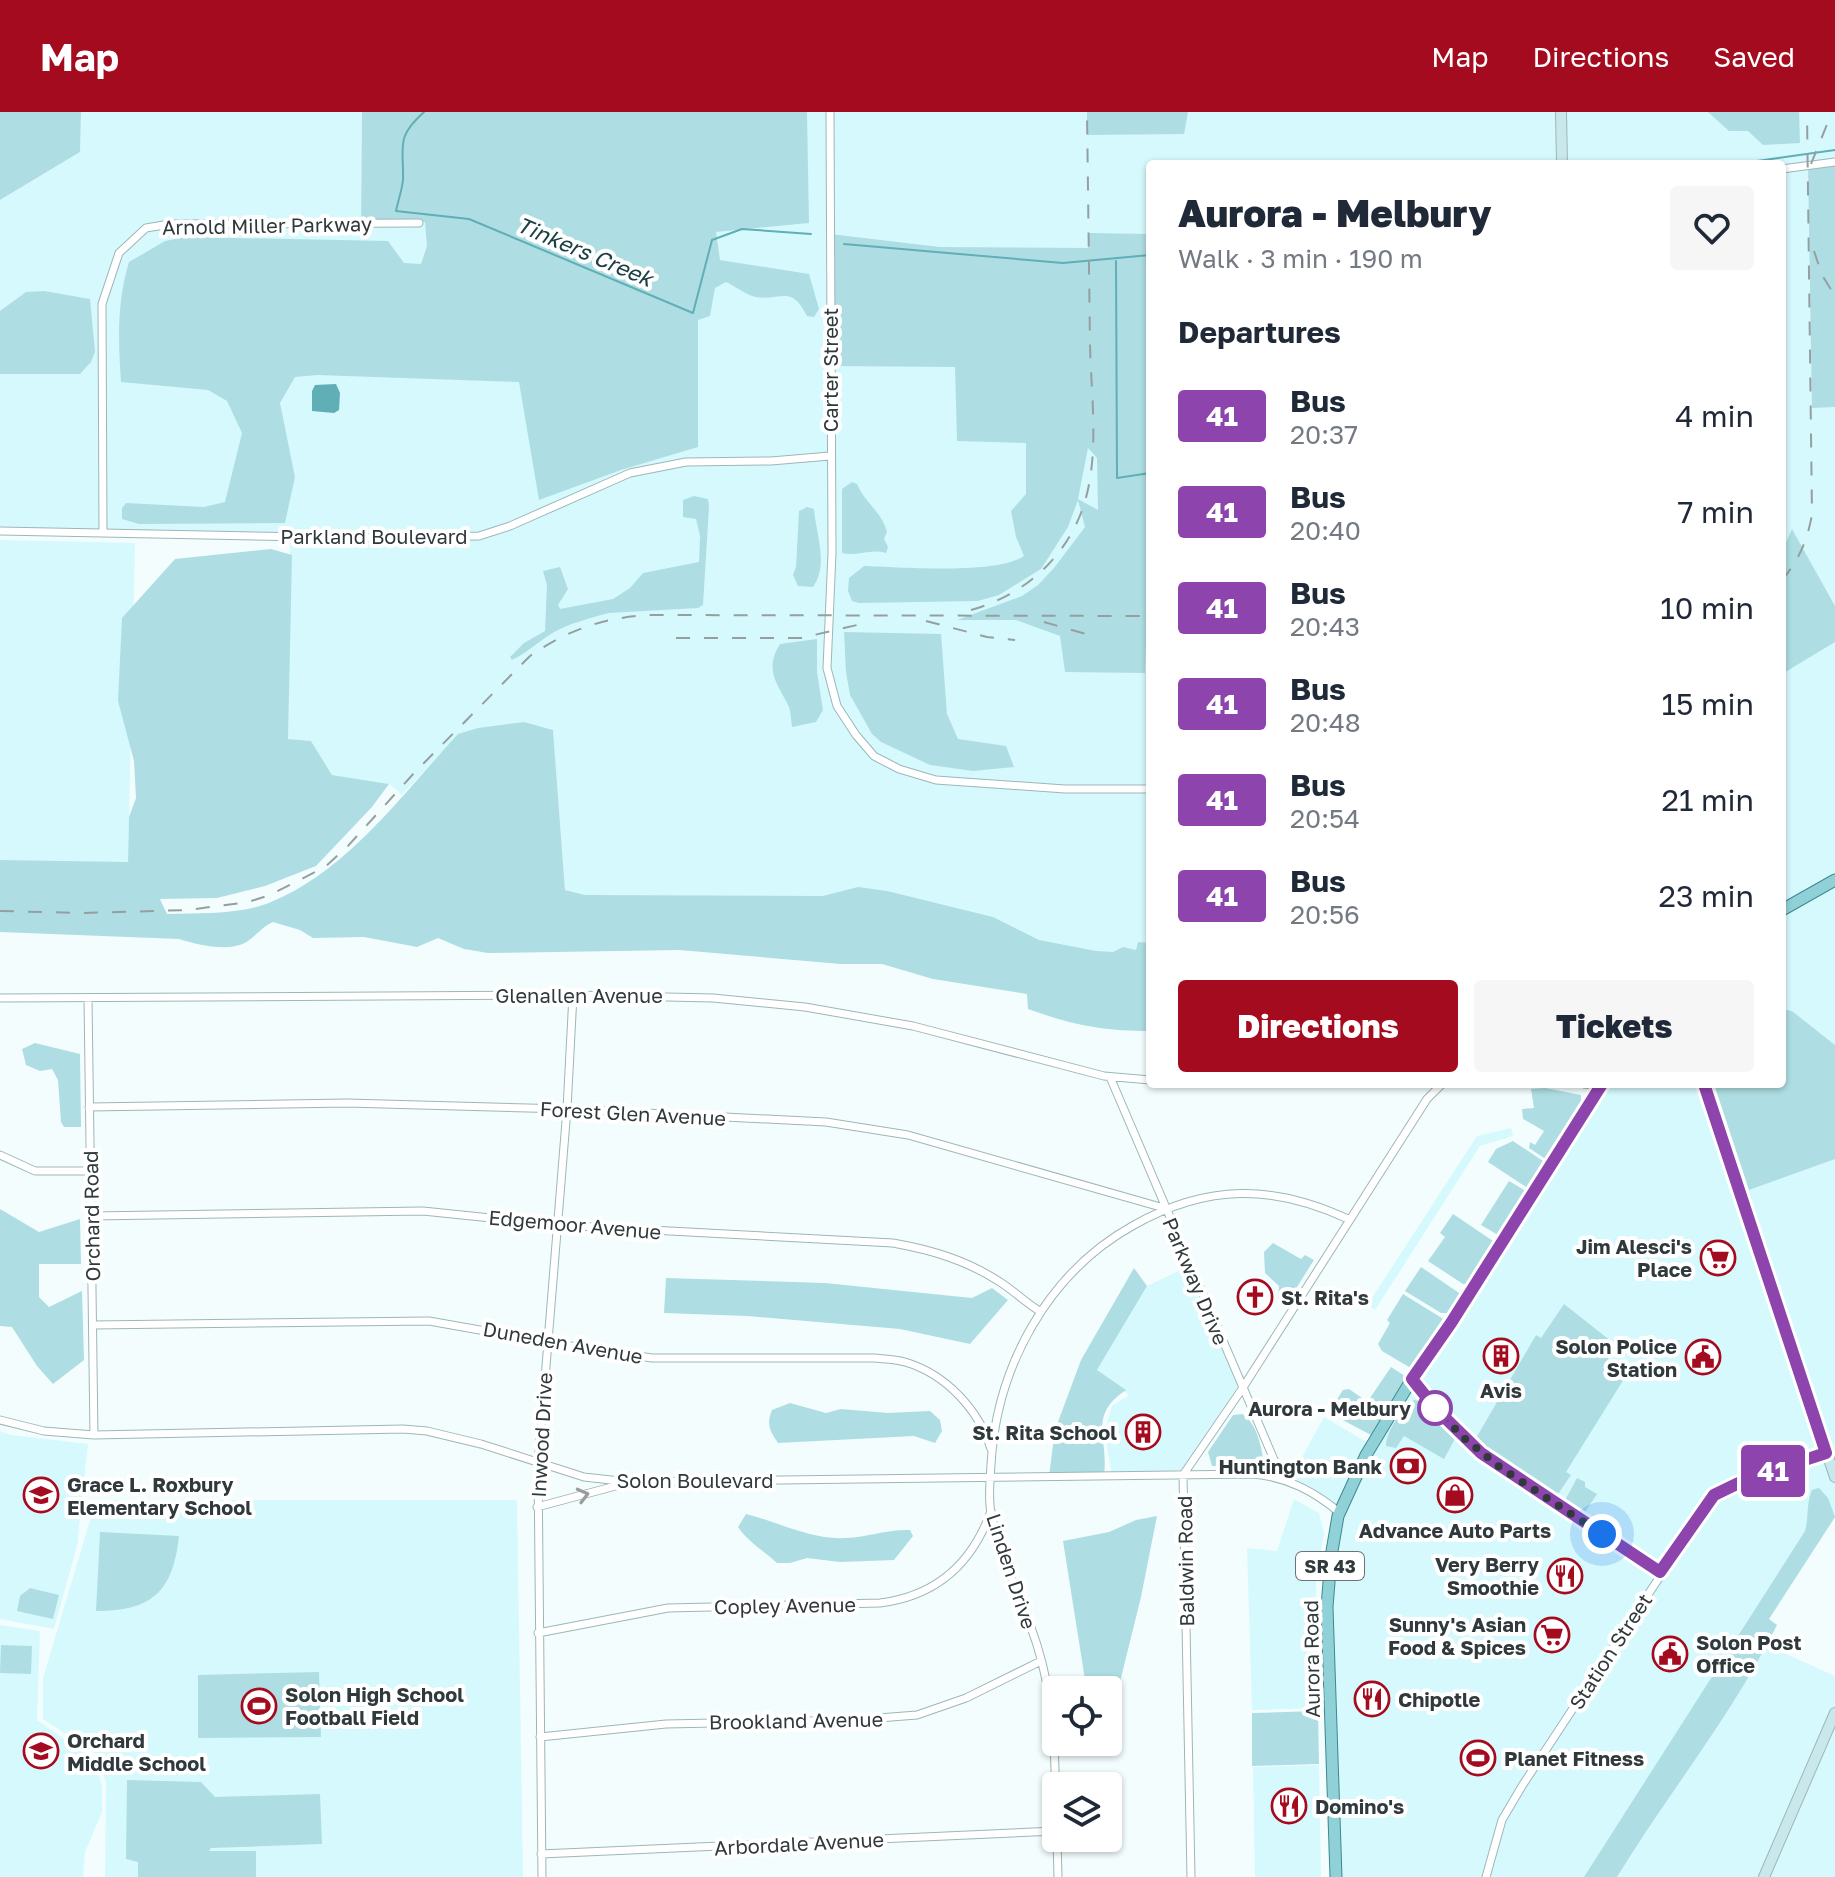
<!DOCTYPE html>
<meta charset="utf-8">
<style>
body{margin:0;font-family:"Golos Text",sans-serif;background:#f6f6f7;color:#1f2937;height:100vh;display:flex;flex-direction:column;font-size:30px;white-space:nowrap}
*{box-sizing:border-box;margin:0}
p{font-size:26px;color:#747a83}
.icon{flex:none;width:44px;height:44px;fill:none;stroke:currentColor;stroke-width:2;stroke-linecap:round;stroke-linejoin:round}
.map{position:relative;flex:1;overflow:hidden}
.side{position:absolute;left:1146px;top:48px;width:640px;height:928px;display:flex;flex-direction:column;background:#fff;border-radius:8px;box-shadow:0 2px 6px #0004}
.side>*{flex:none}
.badge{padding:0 16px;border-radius:6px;font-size:28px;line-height:52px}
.buttons{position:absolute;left:1042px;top:1564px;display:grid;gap:16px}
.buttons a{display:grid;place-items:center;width:80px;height:80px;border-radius:8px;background:#fff;box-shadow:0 2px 6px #0004;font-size:40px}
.you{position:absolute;width:40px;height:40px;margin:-20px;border:6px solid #fff;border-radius:50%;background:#1a73e8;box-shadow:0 0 0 12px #1a73e833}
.map>.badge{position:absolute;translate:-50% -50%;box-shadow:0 0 0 4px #fff}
h2{padding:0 32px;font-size:30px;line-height:72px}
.round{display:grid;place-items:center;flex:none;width:84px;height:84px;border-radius:8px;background:#f6f6f7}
.head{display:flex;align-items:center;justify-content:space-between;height:136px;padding:0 32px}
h1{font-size:38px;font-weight:800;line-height:60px}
.button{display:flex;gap:16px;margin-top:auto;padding:16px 32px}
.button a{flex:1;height:92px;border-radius:8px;background:#a50b1e;color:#fff;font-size:32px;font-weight:800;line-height:92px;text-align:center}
.button a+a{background:#f6f6f7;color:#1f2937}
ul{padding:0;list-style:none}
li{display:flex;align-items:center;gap:24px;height:96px;padding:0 32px}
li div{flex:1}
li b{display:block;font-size:30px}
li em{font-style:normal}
li .badge{min-width:88px;font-weight:700;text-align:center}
header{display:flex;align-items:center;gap:48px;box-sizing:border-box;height:112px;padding:0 40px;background:#a50b1e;color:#fff}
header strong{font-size:38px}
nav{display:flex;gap:44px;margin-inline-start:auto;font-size:28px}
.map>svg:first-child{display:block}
.built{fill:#d6f9fd}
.green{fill:#aedee3;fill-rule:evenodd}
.water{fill:#60aeb6}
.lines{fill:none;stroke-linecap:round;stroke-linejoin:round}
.stream{stroke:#60aeb6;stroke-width:2}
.street-casing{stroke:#9eb6b8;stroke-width:9}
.secondary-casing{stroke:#9eb6b8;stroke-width:12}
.primary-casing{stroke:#3e8890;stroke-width:13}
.street{stroke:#fff;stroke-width:7}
.secondary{stroke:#c8e8ec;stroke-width:10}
.primary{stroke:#90d1d8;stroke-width:11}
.rail{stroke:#959fa0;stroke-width:2;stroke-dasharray:14 14;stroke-linecap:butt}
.oneway{stroke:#989c9d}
.line-casing{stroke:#fff;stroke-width:18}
.line{stroke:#8e44ad;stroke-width:12}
.walk{stroke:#30393b;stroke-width:8;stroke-dasharray:0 14.4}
.stop-dot{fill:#fff;stroke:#8e44ad;stroke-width:4}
.labels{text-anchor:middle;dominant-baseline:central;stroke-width:8;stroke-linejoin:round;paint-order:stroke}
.shield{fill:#fff;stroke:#6e7476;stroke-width:2}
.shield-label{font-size:18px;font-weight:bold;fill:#30393b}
.street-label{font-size:20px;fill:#30393b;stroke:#fff}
.poi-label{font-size:20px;font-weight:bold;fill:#30393b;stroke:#fff;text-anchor:start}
.stop-label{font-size:20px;font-weight:bold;fill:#30393b;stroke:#fff;text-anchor:end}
.water-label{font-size:22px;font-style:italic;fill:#1b4044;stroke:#fff}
</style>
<header>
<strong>Map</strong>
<nav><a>Map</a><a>Directions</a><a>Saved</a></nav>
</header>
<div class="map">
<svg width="1835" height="1765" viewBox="0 0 1835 1765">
<rect width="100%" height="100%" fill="#f3fdfe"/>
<path class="built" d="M81,0H362L361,111L448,0H1835V50L1812,295H1835V933L1792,899L1782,897V52H1150V855L585,783L565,778L553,618L523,610L458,622L402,683L389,672L332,663L311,629L288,627L290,424L0,419V88L80,40Z
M0,428L135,431L128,751L0,748Z
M1602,972H1703L1740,1080L1835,1045V1405L1755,1528L1835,1564V1765H1336L1327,1495L1340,1401L1289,1369L1324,1305L1372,1333Z
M1511,1016L1513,1024L1480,1034L1375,1198L1368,1192L1477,1024Z
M1189,1154L1240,1271L1181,1358L1112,1363L1105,1323L1107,1311L1112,1294L1129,1283L1097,1258L1147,1174Z
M0,1319L11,1323L88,1332L77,1434L54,1517L0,1507Z
M1294,1387L1319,1401L1324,1421L1316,1473L1317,1596L1252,1598L1247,1436L1277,1439Z
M96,1388H517L523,1765H105L106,1670L95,1641L43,1607V1566Z
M0,1513L40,1519L37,1608L94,1648L102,1673V1700L85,1740L83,1765H0Z
M1319,1653L1321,1765H1255L1253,1655Z"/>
<path class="green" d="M0,0H81L80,40L0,88Z
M362,0H807L809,111L716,120L720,148L809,162L819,197L814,205L807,204C791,172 782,189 756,185C746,183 735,174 726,170L715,176L710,204L698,208V335L621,358L539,388L519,270L317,263L295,265L280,291L295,365L285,411L139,412L122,407V396L126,391L204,395L225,390L242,321L227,289L208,278L121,270C118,228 117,189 129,150L165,129L186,125L388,129L404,151L421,152L427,134L425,110L361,112Z
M1087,0H1188L1184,22L1087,23Z
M1708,0H1799L1800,31L1763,33L1748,19H1729Z
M1835,50V295L1812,296L1808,54Z
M1089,121L1150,122V533H1146L1145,561L1065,560L1060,524L1016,508H957L1022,484L1038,473L1054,456L1085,415L1078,388L1068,415L1041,457L999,483L978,489L859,491L852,489L848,479L849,466L864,454C900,455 996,463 1024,444L1016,425L1011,399L1026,382V331L957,329L955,255L830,254V122L940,135L1088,136ZM1088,336L1097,346L1098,398L1078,387Z
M44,179L90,187L95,240L91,250L80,262H0V199L26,180Z
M852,370L857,372C865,391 882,400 887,420L884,427L888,435L886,441C870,436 857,445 842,441V377Z
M694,384L708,387L709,395L703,493L698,496L609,501C593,505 575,510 560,517C543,525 529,540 512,548L510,545L524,531L545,519L547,473L543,459L560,455L568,477L558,493L560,497L613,487L630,476L643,461L699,450L700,424L696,407L683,405V388Z
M807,395L814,397C816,423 829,452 813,475L798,474L793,463L796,455L799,399Z
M1792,417L1835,494V530L1782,562V440Z
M271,437L292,443L288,627L311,629L332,663L389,672L372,695L316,754L265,774L217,786L160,787L167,802C201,801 240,803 271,790C349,758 403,681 458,622L478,616L524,610L553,618L565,778L585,783L823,784L858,775L887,779L993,805L1039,828L1096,839L1113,840L1123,835L1136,838L1138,830L1150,831V919C1102,919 1073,913 1028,897L1027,882L933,867L882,852H841L679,838L488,841L464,837L438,826L417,835L364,825L313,826L300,818L273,810C262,815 258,822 248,829C230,841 198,833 179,827L0,820V748L128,750L129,705L136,686L134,649L118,589L122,506L175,447Z
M844,520L941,522L947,602L958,627L1006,634L1014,655L973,659L930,653L881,630L872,622L850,583L846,560Z
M817,527V560L823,598L816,610L792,615C791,609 791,601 789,595C779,573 763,559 780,532Z
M1782,897L1792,899L1835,933V1047L1749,1078L1714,972H1782Z
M35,931L80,942L81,1015H64L61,1010L58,968L52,957L40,959L26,953L22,937Z
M1545,976L1581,983V991L1547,1048L1529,1036L1530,1030L1535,1033L1544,1019L1523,1007L1522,997L1534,996L1531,977Z
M1513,1029L1546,1051L1529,1077L1488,1050L1496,1037Z
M1509,1069L1526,1079L1498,1123L1481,1113Z
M0,1097L39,1120L80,1107L81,1152H39V1185L49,1195L82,1179L84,1248L53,1272L37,1254L12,1215L0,1214Z
M1453,1102L1496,1131L1468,1172H1463L1428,1149L1445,1125L1440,1121Z
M1273,1131L1301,1147L1305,1143L1314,1148L1285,1194L1278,1190L1279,1174L1265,1161L1264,1140Z
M1421,1155L1462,1183L1450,1201H1441L1405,1179Z
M1134,1156L1147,1174L1097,1258L1126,1278C1087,1304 1109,1326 1104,1363L1049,1364L1055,1318L1081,1248Z
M666,1166L825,1171L972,1186L992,1176L1008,1188L970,1232L900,1217L747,1204L664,1201Z
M1403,1182L1445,1208L1414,1258L1382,1239L1378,1232L1390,1211L1387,1208Z
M1564,1192L1616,1233L1603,1256L1624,1267L1566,1360L1571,1363L1556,1385L1472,1333L1536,1223L1541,1226Z
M1391,1255L1408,1266L1390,1294L1383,1295L1370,1286Z
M1349,1277L1385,1302L1371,1323L1337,1305L1332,1295L1343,1278Z
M1414,1288L1424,1290L1456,1325L1444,1347L1404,1324L1396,1336L1386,1334C1386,1320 1402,1295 1414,1288Z
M790,1291L826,1301L841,1297L888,1301L930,1299L940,1308L942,1319L935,1331L914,1324L778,1331C770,1319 766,1313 772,1298Z
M1242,1302C1257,1310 1263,1339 1264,1356L1212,1354L1208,1340L1233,1303Z
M1577,1366L1585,1370V1375L1597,1382L1583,1403L1563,1392Z
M1819,1376L1828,1386L1835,1405L1769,1507L1777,1513C1733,1602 1669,1680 1617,1765H1584L1805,1419C1809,1405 1806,1392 1812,1378Z
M746,1402C779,1410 811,1428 846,1426C868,1425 888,1417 910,1418L913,1424L894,1448L840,1450L807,1446L790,1451H777C763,1438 748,1430 738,1415Z
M1157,1404L1141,1485L1114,1594L1108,1596V1578H1088L1086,1574L1063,1429L1109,1420L1136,1408Z
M100,1420L179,1424C173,1480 152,1499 96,1499Z
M30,1476L59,1483L53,1507L17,1499L20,1484Z
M1,1533L32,1534L31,1562L0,1561Z
M319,1560L321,1625L198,1626V1563Z
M1318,1599L1319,1652L1252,1654V1601Z
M127,1668L201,1670L215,1685L320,1682L322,1732L211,1736L209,1739H256V1765H138V1750L126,1747Z"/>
<path class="water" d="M336,272L340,281L339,298L334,301L312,299V279L315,273Z"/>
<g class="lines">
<path class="stream" d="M424,0C395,26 404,34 403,68C402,78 398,89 396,99L469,107L693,201L712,128L742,117L811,122
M1736,52L1835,38
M844,132L1063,151L1150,143
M1116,149L1117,366L1150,361"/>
<g class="street-casing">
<path id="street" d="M830,0L832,441L827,556L837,594L856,623L874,644L899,657L936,668L1065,677H1150
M1782,57L1835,50
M0,419L362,426L479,424L510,414L630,361L686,350L771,349L830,344
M103,420L102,192L119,141L146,116L170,112L419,111
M0,886L573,883L713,886L805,895L913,914L1104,964L1150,968
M88,886L94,1323
M1110,965L1275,1350L1287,1367
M1584,972L1601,974
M89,995L347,991L567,997L826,1010L908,1023L1164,1096
M0,1043L35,1059H91
M92,1104L423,1099L557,1113L893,1131C932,1138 966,1148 1000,1170C1014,1179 1026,1191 1041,1200
M93,1213L429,1209L576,1235L652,1246H874C884,1247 896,1247 905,1250C946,1262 979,1298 991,1337
M1412,1267L1436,1297L1481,1341L1660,1460
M0,1308L44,1319L94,1323L403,1317L427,1319L481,1332L584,1365L629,1370L1253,1362C1287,1365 1314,1379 1340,1401
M537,1395L623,1372
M538,1521L668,1496L880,1491C936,1484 972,1452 991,1399
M540,1625L666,1612L853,1608L917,1603L966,1586L1041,1549
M1056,1695C1055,1640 1054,1586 1037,1533C1023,1489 1000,1447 991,1401C988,1386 990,1368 991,1353C996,1256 1047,1161 1134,1113C1207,1072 1273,1072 1348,1107
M1057,1726L1058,1765
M541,1742L1056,1719
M542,1765L538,1352L567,997L573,883
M1191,1765L1183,1363L1242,1277L1427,987L1442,972
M1486,1765L1502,1708L1522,1674L1709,1390L1721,1378L1826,1341"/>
</g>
<g class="secondary-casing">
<path id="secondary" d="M1561,0L1562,52
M1703,972L1835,1365
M1764,1765L1835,1601"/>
</g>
<g class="primary-casing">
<path id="primary" d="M1782,798L1835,768
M1336,1765L1327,1495L1331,1445L1338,1404L1366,1343L1412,1267L1451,1211L1602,972"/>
</g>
<use href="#street" class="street"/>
<use href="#secondary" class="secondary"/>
<use href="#primary" class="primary"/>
<path class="rail" d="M1811,52L1832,0
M1814,139L1822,163L1835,184
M1782,468C1799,448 1808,427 1812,402L1807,0
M971,498C1021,484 1062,450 1081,401C1101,349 1091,286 1090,232C1089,155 1088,77 1087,0
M926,509L987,525L1015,528
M1044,510L1086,522
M676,526H801L870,510
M0,799L84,801L188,798L248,790L270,783L325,755L347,735L415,660L530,544C567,518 605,505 651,503L1150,504"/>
</g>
<defs><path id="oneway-chevron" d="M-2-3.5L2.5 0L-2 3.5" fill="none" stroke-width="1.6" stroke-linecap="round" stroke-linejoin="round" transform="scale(2)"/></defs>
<use class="oneway" href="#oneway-chevron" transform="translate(583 1383) rotate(-15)"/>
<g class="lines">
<g class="line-casing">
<path id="line" d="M1602,972L1451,1211L1412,1267L1436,1297L1481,1341L1660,1460L1714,1383L1747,1367L1826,1341L1704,972"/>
</g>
<use href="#line" class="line"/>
<path class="walk" d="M1435,1296L1464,1326L1501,1356L1602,1422"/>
</g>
<defs>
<g id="supermarket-ring" transform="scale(1.8)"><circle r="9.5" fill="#fff" stroke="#a50b1e" stroke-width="1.5"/><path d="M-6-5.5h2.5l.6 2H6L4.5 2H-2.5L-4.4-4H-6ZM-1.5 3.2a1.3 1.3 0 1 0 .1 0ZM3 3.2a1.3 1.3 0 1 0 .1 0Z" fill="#a50b1e"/></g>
<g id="church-ring" transform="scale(1.8)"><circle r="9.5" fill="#fff" stroke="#a50b1e" stroke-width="1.5"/><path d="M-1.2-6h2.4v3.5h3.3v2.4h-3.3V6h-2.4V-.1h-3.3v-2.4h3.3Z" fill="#a50b1e"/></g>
<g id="building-ring" transform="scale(1.8)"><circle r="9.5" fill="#fff" stroke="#a50b1e" stroke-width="1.5"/><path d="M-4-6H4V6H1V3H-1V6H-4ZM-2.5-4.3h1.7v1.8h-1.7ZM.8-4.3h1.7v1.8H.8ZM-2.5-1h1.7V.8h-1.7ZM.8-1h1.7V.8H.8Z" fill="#a50b1e"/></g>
<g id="civic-ring" transform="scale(1.8)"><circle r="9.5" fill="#fff" stroke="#a50b1e" stroke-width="1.5"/><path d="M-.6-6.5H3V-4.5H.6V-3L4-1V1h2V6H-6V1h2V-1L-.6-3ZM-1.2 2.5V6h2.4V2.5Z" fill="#a50b1e"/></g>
<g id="bank-ring" transform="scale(1.8)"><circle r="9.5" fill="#fff" stroke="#a50b1e" stroke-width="1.5"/><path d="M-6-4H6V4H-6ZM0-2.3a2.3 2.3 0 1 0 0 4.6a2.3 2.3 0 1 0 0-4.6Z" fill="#a50b1e"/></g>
<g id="school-ring" transform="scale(1.8)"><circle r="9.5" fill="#fff" stroke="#a50b1e" stroke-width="1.5"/><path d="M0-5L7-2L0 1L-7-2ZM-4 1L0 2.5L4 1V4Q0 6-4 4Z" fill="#a50b1e"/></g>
<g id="shop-ring" transform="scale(1.8)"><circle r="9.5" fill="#fff" stroke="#a50b1e" stroke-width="1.5"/><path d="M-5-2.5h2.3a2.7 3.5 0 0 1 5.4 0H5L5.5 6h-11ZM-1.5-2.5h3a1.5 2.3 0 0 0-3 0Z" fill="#a50b1e"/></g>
<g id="restaurant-ring" transform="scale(1.8)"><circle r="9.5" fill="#fff" stroke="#a50b1e" stroke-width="1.5"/><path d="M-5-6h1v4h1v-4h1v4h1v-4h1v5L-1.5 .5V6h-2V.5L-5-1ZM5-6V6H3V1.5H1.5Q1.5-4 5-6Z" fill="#a50b1e"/></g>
<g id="stadium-ring" transform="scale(1.8)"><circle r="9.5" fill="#fff" stroke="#a50b1e" stroke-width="1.5"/><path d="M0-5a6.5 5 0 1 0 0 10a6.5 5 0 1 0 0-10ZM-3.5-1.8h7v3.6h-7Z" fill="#a50b1e"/></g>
</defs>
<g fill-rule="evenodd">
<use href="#supermarket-ring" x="1718" y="1146"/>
<use href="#church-ring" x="1255" y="1185"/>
<use href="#building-ring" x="1501" y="1244"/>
<use href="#civic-ring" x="1703" y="1245"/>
<use href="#building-ring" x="1143" y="1320"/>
<use href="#bank-ring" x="1408" y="1354"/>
<use href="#school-ring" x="41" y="1383"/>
<use href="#shop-ring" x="1455" y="1383"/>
<use href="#restaurant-ring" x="1565" y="1464"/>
<use href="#supermarket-ring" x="1552" y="1523"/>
<use href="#civic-ring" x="1670" y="1542"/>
<use href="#restaurant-ring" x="1372" y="1587"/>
<use href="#stadium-ring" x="259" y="1594"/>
<use href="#school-ring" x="41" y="1639"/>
<use href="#stadium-ring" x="1478" y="1646"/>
<use href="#restaurant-ring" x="1289" y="1694"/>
</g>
<circle class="stop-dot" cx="1435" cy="1296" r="16"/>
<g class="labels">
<rect class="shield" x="1296" y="1440" width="68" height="28" rx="6"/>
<g class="shield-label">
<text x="1330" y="1454">SR 43</text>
</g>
<g class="street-label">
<text transform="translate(267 113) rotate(-1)">Arnold Miller Parkway</text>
<text transform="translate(830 258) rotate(-90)">Carter Street</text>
<text x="374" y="424">Parkland Boulevard</text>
<text x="579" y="883">Glenallen Avenue</text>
<text transform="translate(633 1001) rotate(3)">Forest Glen Avenue</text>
<text transform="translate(91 1104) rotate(-91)">Orchard Road</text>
<text transform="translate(575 1112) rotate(5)">Edgemoor Avenue</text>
<text transform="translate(1196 1169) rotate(67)">Parkway Drive</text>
<text transform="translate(563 1230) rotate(10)">Duneden Avenue</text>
<text transform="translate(541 1323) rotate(-87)">Inwood Drive</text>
<text x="695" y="1368">Solon Boulevard</text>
<text transform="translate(1185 1449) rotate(-91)">Baldwin Road</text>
<text transform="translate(1012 1459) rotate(72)">Linden Drive</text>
<text transform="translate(785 1493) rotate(-1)">Copley Avenue</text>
<text transform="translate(1610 1539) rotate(-57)">Station Street</text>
<text transform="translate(1311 1547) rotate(-91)">Aurora Road</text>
<text transform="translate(796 1608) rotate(-1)">Brookland Avenue</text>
<text transform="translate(799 1731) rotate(-3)">Arbordale Avenue</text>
</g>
<g class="poi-label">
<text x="1692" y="1134" text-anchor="end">Jim Alesci's<tspan x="1692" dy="23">Place</tspan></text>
<text x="1281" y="1185">St. Rita's</text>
<text x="1677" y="1234" text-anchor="end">Solon Police<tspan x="1677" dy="23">Station</tspan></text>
<text x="1501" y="1278" text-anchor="middle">Avis</text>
<text x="1117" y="1320" text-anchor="end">St. Rita School</text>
<text x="1382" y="1354" text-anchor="end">Huntington Bank</text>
<text x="67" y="1372">Grace L. Roxbury<tspan x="67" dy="23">Elementary School</tspan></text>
<text x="1455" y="1418" text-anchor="middle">Advance Auto Parts</text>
<text x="1539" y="1452" text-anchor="end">Very Berry<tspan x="1539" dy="23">Smoothie</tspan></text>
<text x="1526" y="1512" text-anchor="end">Sunny's Asian<tspan x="1526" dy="23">Food &amp; Spices</tspan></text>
<text x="1696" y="1530">Solon Post<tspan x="1696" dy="23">Office</tspan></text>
<text x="285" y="1582">Solon High School<tspan x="285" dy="23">Football Field</tspan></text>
<text x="1398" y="1587">Chipotle</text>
<text x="67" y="1628">Orchard<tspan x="67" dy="23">Middle School</tspan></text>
<text x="1504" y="1646">Planet Fitness</text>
<text x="1315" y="1694">Domino's</text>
</g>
<g class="stop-label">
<text x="1411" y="1296">Aurora - Melbury</text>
</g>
<g class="water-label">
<text transform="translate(585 139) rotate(23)">Tinkers Creek</text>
</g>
</g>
</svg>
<div class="buttons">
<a><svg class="icon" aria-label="locate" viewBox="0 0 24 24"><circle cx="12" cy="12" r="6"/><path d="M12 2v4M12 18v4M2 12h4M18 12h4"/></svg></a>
<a><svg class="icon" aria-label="layers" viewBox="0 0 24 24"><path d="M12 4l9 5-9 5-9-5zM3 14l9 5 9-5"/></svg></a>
</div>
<div class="you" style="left:1602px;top:1422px"></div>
<b class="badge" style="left:1773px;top:1359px;background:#8e44ad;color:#fff">41</b>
<section class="side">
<div class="head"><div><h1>Aurora - Melbury</h1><p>Walk · 3 min · 190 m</p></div><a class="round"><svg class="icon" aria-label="heart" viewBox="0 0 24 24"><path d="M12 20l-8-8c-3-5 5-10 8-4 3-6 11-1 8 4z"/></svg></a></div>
<h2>Departures</h2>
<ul>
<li><span class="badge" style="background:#8e44ad;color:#fff">41</span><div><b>Bus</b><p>20:37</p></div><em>4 min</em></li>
<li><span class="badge" style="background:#8e44ad;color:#fff">41</span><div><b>Bus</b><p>20:40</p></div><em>7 min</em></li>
<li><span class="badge" style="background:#8e44ad;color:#fff">41</span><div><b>Bus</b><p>20:43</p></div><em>10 min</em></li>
<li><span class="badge" style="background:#8e44ad;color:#fff">41</span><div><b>Bus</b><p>20:48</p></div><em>15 min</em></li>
<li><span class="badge" style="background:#8e44ad;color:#fff">41</span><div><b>Bus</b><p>20:54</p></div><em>21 min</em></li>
<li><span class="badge" style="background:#8e44ad;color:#fff">41</span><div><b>Bus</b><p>20:56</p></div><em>23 min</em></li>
</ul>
<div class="button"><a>Directions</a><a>Tickets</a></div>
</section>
</div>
